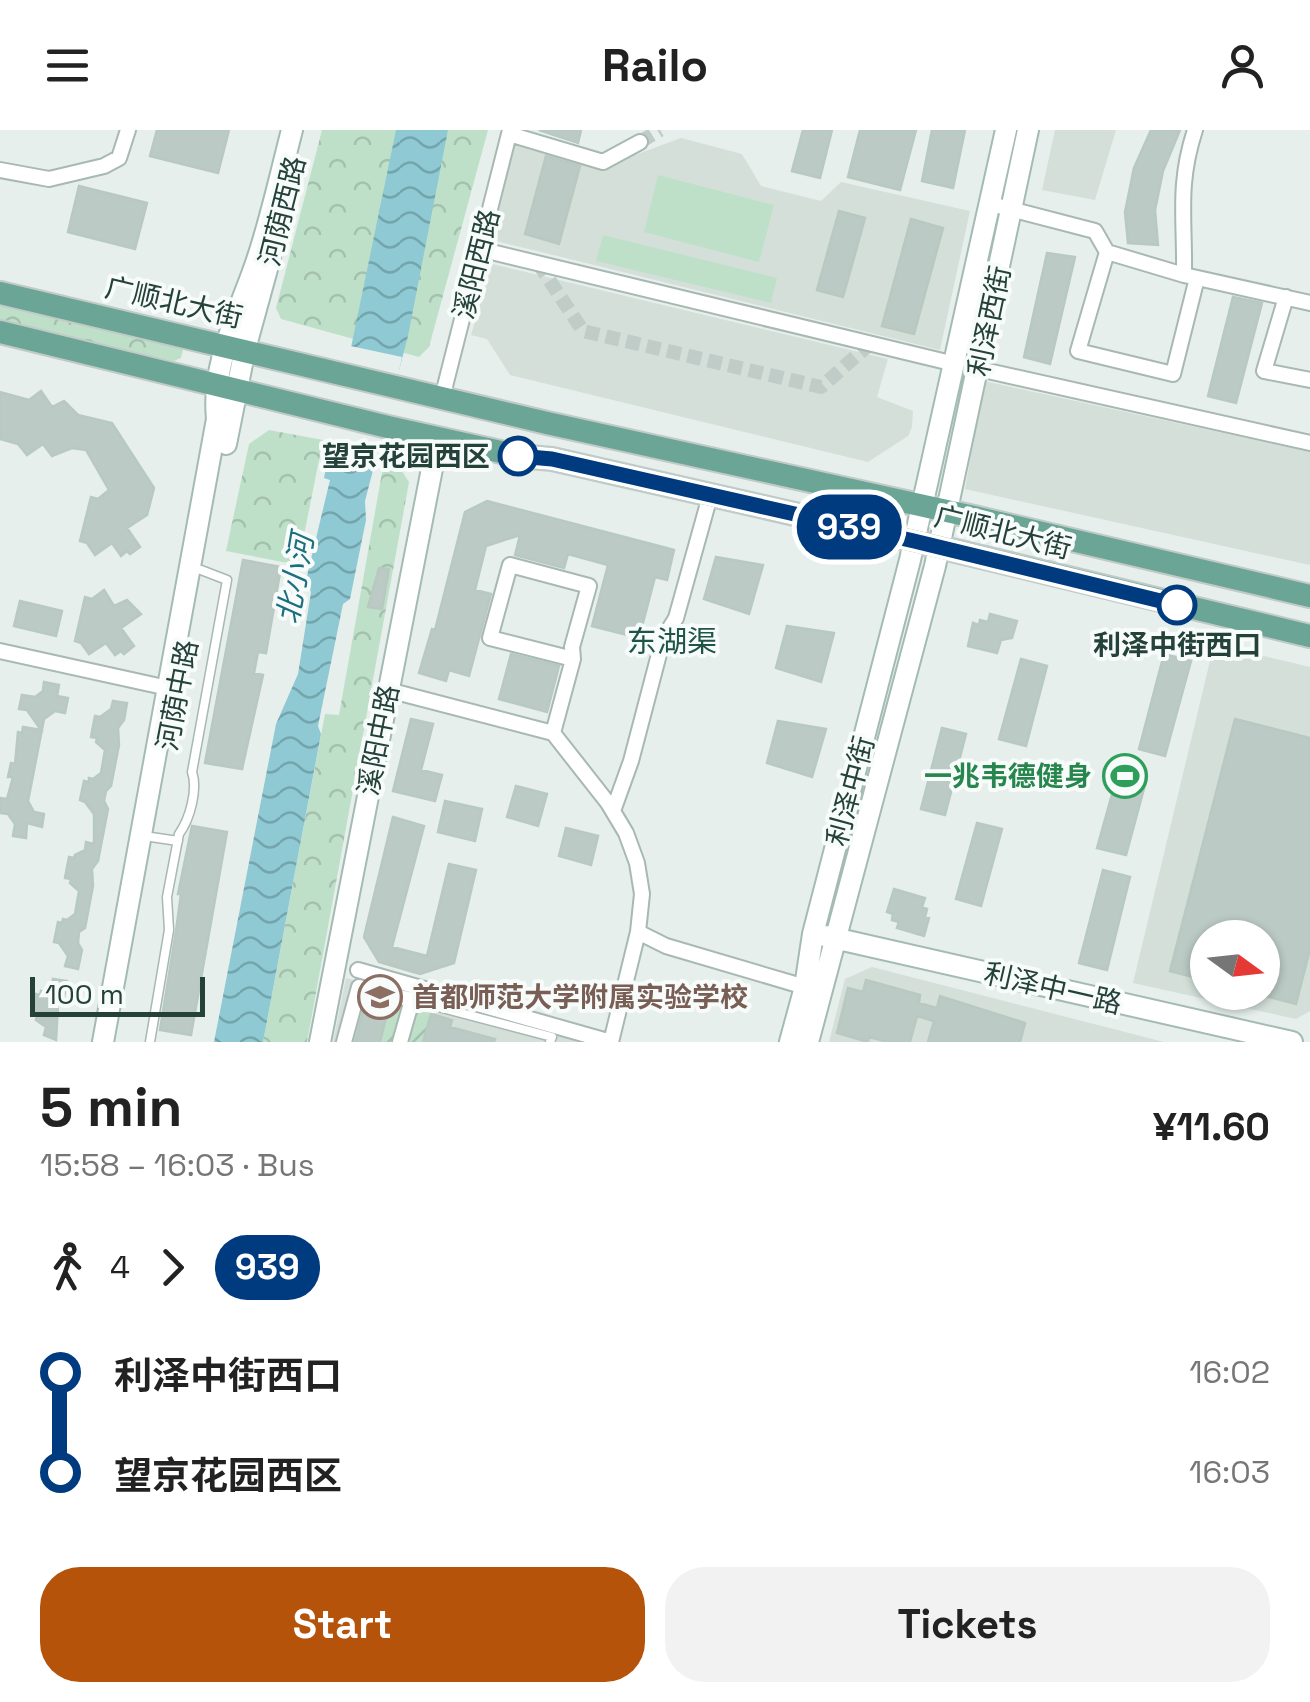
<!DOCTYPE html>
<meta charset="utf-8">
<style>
body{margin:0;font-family:"Space Grotesk","Noto Sans SC",sans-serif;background:#f2f2f2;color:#222;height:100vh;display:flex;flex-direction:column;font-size:38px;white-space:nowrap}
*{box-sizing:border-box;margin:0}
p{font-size:32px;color:#767676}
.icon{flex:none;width:55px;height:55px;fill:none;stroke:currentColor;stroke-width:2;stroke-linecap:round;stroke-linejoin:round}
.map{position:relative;height:912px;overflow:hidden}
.sheet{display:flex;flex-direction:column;background:#fff;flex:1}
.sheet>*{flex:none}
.badge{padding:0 20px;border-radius:32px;font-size:35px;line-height:65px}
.needle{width:65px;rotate:105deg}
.controls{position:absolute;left:1190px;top:790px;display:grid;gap:20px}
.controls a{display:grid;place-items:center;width:90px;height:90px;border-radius:50%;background:#fff;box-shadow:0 2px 8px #0004;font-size:50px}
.scale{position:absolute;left:30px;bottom:25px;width:175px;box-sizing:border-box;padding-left:10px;border:5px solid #24423a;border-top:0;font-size:28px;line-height:35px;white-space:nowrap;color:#24423a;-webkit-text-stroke:8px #f7fbf9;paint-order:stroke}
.map>.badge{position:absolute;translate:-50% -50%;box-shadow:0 0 0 5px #fff}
.legs{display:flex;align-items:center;gap:15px;height:110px;padding:0 40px;font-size:32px}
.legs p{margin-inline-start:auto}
.summary{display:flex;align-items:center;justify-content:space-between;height:170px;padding:0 40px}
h1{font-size:55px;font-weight:700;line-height:75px}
.button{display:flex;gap:20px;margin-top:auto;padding:20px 40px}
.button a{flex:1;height:115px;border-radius:40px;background:#b45309;color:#fff;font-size:40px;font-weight:700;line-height:115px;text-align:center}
.button a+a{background:#f2f2f2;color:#222}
ul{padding:0 40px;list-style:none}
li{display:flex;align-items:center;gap:35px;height:100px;font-size:38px}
li i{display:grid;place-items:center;width:15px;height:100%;margin:0 12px;background:currentColor}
li i::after{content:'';width:25px;height:25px;margin:-12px;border:8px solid;border-radius:50%;background:#fff}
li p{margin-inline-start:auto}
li:first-child i{background:linear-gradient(#0000 50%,currentColor 0)}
li:last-child i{background:linear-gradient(currentColor 50%,#0000 0)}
header{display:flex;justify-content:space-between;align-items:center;height:130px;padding:0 40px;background:#fff;font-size:45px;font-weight:700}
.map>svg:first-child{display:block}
.built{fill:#d4dfda;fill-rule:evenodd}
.grass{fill:#bfe0c8}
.forest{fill:url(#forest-crowns)}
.garden{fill:url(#garden-furrows)}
.water{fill:url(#water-waves)}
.pier{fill:#e6efeb}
.building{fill:#bbcac4;stroke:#b8c9c2;stroke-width:2.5}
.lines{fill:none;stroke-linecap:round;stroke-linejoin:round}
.street-tunnel{stroke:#bfccc8;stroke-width:14;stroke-dasharray:14 7;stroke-linecap:butt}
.lane-casing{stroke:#a8b8b2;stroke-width:11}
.street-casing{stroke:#a8b8b2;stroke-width:18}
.secondary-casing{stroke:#a4bbb3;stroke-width:24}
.primary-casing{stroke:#c2cac8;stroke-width:26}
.lane{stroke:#fff;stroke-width:8}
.street{stroke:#fff;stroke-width:14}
.secondary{stroke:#fff;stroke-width:20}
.primary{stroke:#6aa596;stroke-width:22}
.line-1-casing{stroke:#fff;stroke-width:22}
.line-1{stroke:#003b80;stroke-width:15}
.stop-1-dot{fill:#fff;stroke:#003b80;stroke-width:5}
.labels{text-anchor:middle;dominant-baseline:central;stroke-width:8;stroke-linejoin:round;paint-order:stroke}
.street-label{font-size:28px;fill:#24423a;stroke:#f7fbf9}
.stop-label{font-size:28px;font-weight:bold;fill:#24423a;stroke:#f7fbf9;text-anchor:end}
.leisure-label{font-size:28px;font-weight:bold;fill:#27864d;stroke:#f7fbf9;text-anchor:end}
.education-label{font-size:28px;font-weight:bold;fill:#785e54;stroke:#f7fbf9;text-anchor:start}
.water-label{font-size:30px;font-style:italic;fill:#1c6f80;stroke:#f7fbf9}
.neighbourhood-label{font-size:30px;fill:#1f5548;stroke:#f7fbf9}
</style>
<header><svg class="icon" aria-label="menu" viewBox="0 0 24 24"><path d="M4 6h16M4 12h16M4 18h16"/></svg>Railo<svg class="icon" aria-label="person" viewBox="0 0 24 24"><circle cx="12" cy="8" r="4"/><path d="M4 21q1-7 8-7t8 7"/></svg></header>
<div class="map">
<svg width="1310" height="912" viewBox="0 0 1310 912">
<defs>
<pattern id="forest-crowns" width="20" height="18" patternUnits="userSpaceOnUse" patternTransform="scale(2.5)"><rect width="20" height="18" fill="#bfe0c8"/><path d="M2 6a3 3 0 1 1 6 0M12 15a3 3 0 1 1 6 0" fill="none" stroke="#a4c1ad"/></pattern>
<pattern id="garden-furrows" width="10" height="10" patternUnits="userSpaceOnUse" patternTransform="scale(2.5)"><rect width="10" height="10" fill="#bfe0c8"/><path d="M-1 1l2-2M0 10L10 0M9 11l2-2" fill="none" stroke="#a4c1ad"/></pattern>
<pattern id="water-waves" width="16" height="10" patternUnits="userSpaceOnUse" patternTransform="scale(2.5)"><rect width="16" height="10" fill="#8ec9d4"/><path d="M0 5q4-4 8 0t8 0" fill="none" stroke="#74a5ad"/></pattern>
</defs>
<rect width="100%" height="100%" fill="#e6efeb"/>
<path class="built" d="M1055,0H1116L1095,70L1042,60Z
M681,8L742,24L761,56L821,71L841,52L970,81L940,220L492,110L514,12L600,38Z
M492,134L888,229L877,267L913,281L912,297L908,306L868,332L510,245L487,209L471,205Z
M984,251L1310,322V435L965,359Z
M1214,514L1310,537V881L1296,889L1133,853ZM1208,808H1262V862H1208Z
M872,837L1164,912H829L845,849Z
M346,848L588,912H333Z"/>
<path class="grass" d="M658,45L774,75L759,132L644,102Z
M603,105L777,148L771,173L596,131Z"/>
<path class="forest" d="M322,0H488L429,217L419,227L281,189L276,178Z
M0,172L178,214L183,220L181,228L174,231L0,191Z
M269,300L323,310L298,435L226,421L249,314Z
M385,326L394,329L409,352L307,912H263L325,584L339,585Z"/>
<path class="garden" d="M390,873L431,884L423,912H380Z"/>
<path class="water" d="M396,0H448L408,206L365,371L366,390L350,469L343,474L318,596L321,604L263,912H214L276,594L298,544L311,462L306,450L330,350L324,348Z"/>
<path class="pier" d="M346,215L402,227L382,323L327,311Z"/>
<path class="building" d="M157,0H229L218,43L150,26Z
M539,0H581L578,13Z
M803,0H832L820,48L792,41Z
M860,0H916L900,60L848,47Z
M932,0H965L953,58L922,51Z
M1151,0H1180L1163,41L1155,80L1158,115L1128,113L1125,82L1134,38Z
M546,26L580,36L559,114L525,104Z
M79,56L147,73L135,119L68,102Z
M839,81L865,88L843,167L817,160Z
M911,89L943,98L914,204L882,196Z
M1047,123L1075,127L1050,234L1024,227Z
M1233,167L1262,173L1236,273L1208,266Z
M41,261L52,277L64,271L78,285L112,293L154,358L147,385L127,398L140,417L130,424L127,421L121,426L112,413L95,425L87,413L80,411L91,367L98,369L109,360L86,320L72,318L52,326L43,314L27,325L18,314L0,309V262L29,270Z
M487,371L674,420L667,450L655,447L639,508L592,496L608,435L568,424L564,438L515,425L520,405L486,416L475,460L491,464L469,546L449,540L446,551L419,543L432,499L435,500L465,382Z
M716,427L763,435L749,484L704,469Z
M243,430L281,437L266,523L258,522L254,543L263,545L242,639L205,633Z
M379,438L389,439L382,479L368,477Z
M104,460L114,476L127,470L141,484L121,498L134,516L124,524L121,521L115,525L106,513L89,524L81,513L75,511L85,467L92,469Z
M20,471L62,481L56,506L14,496Z
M990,484L1017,491L1012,508L1001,510L997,523L968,516L973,493L979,495L980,490L988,492Z
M787,496L834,503L821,552L776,538Z
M511,524L559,536L547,582L499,569Z
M1164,524L1191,531L1165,626L1139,619Z
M1021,529L1047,536L1026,616L999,609Z
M44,552L59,555L57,566L68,568L65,583L55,581L44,589L28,671L34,682L44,684L42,697L27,693L26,708L13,706L15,694L8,684L0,683V668L7,669L13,647H8L11,633L15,634L18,602L22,603L23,597L41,600L27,580L19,579L22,565L35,567L43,561Z
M113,571L127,573L124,590L118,598L119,615L111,656L106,661L104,671L108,679L98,731L92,739L93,756L85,798L79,802L78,813L82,820L78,839L65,836L68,826L59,813L54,812L58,792L62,793L63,789L67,790L75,784L79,761L70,753L71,749L65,748L69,727L74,728L75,725L85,720L86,712L94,714V684L85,672L80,670L84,651L89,652V648L93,649L101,643L105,620L96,612L97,608L91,607L95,586L100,587L111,579Z
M411,589L433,594L421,640L442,645L435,671L393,661Z
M1235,589L1310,608V819L1296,874L1262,865V808H1208V851L1170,841Z
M778,591L826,599L812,647L767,633Z
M942,598L966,604L945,685L921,679Z
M1118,643L1146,651L1126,725L1097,718Z
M516,656L547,664L538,696L507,687Z
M445,671L482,679L475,711L438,702Z
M393,687L424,696L392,817L427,826L449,734L476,740L454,833L420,844L379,832L364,807Z
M977,693L1002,699L981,776L956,769Z
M192,696L227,702L191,905L160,900L176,801L181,764H178Z
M566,698L598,706L591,735L559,726Z
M1103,740L1130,747L1107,840L1079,833Z
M894,759L925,768L922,777L927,779L925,787L929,788L924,806L897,798L899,792L892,790L893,784L887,782Z
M53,849L67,851L64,867L58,875L56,910L44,905L46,897L36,890L37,886L31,884L36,864L40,865L41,861L46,862L52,857Z
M866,850L920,865L919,873L937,878L940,866L1025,893L1020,912H928L934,891L917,886L910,912H888L869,907L868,912L837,903L848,858L863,862Z
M365,874L388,880L380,912H355Z
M431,884L452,890L450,897L495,909L494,912H423Z"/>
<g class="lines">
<path class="street-tunnel" d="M640,12L660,0
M538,133L583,201L821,257L870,214"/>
<g class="lane-casing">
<path id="lane" d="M151,707L178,711
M412,870L552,907L550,912
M150,912L169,800L167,767L179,704C190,689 198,659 192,642L227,450L201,440"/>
</g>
<g class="street-casing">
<path id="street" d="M509,4L603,32L640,12
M0,40L49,49L104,36L119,28L128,0
M991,74L1095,101L1107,122L1184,145L1310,173
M479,119L955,234
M1107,122L1078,221L1173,244L1197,148
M1184,145C1185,89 1177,55 1195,0
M1286,167L1264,241L1310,250
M979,239L1310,313
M442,268L510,0
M0,521L168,558
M388,560L553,603L608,673L626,703L637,733L642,764L638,802L611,912
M553,603L573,529L572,517L589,456L510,435L490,508L573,529
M613,681L631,631L663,509L676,488L710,366
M638,802L666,816L805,857
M358,840L611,912
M344,912L359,857L412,870L400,912"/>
</g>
<g class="secondary-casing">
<path id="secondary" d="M226,314L245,219L270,128
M825,806L1292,912
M103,912L217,289C211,230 241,180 258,127C272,85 281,42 292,0
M320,912L438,308
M790,912L805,857L813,804L910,430L1006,0
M808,912L935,436L1028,0"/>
</g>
<g class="primary-casing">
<path id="primary" d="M0,163L547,293L974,387L1310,466
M0,202L388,297L519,326L552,329L914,411L1310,506"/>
</g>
<use href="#lane" class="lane"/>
<use href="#street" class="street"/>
<use href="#secondary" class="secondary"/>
<use href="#primary" class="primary"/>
</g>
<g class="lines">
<g class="line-1-casing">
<path id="line-1" d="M518,326L552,329L914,411L1177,475"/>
</g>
<use href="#line-1" class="line-1"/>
</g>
<defs>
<g id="stadium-ring" transform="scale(2.25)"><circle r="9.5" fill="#f7fbf9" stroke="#2e9e5b" stroke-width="1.5"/><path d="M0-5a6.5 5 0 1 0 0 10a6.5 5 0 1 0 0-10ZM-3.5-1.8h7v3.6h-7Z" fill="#2e9e5b"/></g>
<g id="school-ring" transform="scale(2.25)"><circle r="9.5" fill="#f7fbf9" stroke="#8d6e63" stroke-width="1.5"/><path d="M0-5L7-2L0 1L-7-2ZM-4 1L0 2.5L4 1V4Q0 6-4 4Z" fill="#8d6e63"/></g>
</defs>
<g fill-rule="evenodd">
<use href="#stadium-ring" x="1125" y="646"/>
<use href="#school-ring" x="380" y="867"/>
</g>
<g class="stop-1-dot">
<circle cx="518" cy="326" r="18"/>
<circle cx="1177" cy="475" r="18"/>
</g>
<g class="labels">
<g class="street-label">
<text transform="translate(282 81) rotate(-76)">河荫西路</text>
<text transform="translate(476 134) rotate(-76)">溪阳西路</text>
<text transform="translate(174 172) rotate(13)">广顺北大街</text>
<text transform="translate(989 191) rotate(-78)">利泽西街</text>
<text transform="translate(1003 402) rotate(14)">广顺北大街</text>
<text transform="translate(177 565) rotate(-79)">河荫中路</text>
<text transform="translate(378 610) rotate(-79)">溪阳中路</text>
<text transform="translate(850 661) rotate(-75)">利泽中街</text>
<text transform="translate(1053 858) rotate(13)">利泽中一路</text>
</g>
<g class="stop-label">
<text x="490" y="326">望京花园西区</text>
<text x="1177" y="515" text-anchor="middle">利泽中街西口</text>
</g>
<g class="leisure-label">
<text x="1092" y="646">一兆韦德健身</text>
</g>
<g class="education-label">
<text x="412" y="867">首都师范大学附属实验学校</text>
</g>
<g class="water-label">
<text transform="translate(295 449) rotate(-80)">北小河</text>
</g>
<g class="neighbourhood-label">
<text x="672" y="511">东湖渠</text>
</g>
</g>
</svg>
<div class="controls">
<a><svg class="needle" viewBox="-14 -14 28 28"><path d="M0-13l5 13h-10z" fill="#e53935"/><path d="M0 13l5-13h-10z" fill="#767676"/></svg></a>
</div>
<div class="scale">100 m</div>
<b class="badge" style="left:849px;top:397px;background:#003b80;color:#fff">939</b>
</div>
<section class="sheet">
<div class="summary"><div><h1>5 min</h1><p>15:58 – 16:03 · Bus</p></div><b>¥11.60</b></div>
<div class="legs"><svg class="icon" aria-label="walk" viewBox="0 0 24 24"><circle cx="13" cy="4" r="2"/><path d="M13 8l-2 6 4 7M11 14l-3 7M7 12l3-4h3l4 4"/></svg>4<svg class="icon" aria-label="forward" viewBox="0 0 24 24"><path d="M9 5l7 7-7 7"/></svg><b class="badge" style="background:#003b80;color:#fff">939</b></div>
<ul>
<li><i style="color:#003b80"></i><b>利泽中街西口</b><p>16:02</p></li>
<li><i style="color:#003b80"></i><b>望京花园西区</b><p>16:03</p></li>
</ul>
<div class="button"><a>Start</a><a>Tickets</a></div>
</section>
